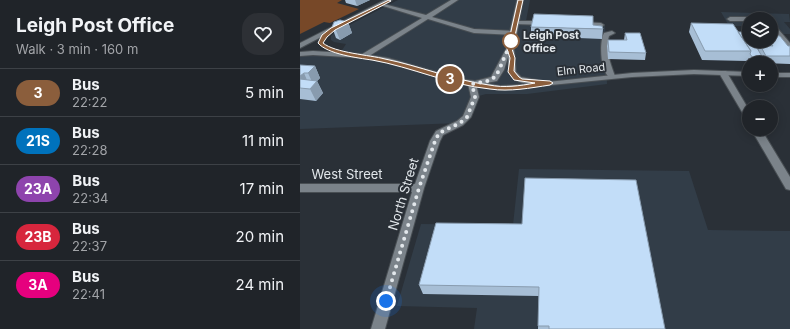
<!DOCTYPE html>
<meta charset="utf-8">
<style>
body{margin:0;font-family:Inter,sans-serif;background:#2d3035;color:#f1f3f6;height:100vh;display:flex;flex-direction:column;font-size:15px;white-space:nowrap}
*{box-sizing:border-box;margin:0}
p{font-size:13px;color:#a2a4a8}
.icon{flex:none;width:22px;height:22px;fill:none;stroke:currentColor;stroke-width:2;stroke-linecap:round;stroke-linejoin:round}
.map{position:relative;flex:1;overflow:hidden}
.sheet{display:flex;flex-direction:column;background:#202429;width:300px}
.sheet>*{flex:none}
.badge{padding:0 8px;border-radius:13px;font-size:14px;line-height:26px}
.controls{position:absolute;left:442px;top:12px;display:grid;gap:8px}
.controls a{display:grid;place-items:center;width:36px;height:36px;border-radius:50%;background:#202429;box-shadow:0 2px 10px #0003,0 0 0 1px #3d4146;font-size:20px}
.you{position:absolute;width:20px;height:20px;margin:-10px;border:3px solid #fff;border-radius:50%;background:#1a73e8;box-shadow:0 0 0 6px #1a73e833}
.map>.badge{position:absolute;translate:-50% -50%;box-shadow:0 0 0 2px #fff}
.round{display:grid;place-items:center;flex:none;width:42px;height:42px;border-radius:16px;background:#2d3035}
.summary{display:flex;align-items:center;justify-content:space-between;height:68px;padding:0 16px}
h1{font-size:19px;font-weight:700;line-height:30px}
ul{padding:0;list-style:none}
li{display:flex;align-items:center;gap:12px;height:48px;padding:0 16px;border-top:1px solid #3d4146}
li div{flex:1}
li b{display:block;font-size:15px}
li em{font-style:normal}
li .badge{min-width:44px;font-weight:700;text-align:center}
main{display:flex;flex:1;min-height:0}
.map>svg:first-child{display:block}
.built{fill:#323d48}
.green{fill:#774828}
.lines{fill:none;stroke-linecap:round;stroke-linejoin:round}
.lane-casing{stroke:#484e53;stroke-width:2}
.street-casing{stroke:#484e53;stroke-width:2}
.secondary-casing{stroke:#484e53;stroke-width:2}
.lane{fill:#7b838a;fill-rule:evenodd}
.street{fill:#7b838a;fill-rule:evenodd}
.secondary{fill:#7b838a;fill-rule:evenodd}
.wall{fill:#a7bed5}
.shaded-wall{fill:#889bae}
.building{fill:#c2ddf8;stroke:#889bae}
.line{fill:#8b5e3c;stroke:#fff}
.walk{stroke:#e2e7eb;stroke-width:4;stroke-dasharray:0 7.2}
.stop-dot{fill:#fff;stroke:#8b5e3c;stroke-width:2}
.labels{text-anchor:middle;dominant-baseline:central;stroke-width:4;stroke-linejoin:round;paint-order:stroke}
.far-stop-label{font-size:11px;font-weight:bold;fill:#e2e7eb;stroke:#2a3037;text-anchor:start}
.far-street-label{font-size:11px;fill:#e2e7eb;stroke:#2a3037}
.street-label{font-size:13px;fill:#e2e7eb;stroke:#2a3037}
</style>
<main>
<section class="sheet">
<div class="summary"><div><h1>Leigh Post Office</h1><p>Walk · 3 min · 160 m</p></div><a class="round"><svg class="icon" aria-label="heart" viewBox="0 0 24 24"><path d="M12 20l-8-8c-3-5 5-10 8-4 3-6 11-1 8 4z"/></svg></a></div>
<ul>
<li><span class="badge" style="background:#8b5e3c;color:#fff">3</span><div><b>Bus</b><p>22:22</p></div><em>5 min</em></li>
<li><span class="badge" style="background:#0072bc;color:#fff">21S</span><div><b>Bus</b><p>22:28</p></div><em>11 min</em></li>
<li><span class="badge" style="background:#8e44ad;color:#fff">23A</span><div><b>Bus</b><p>22:34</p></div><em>17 min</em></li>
<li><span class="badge" style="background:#d7263d;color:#fff">23B</span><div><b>Bus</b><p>22:37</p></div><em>20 min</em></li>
<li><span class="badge" style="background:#e6007e;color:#fff">3A</span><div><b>Bus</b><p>22:41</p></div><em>24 min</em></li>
</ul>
</section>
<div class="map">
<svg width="490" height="329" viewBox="0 0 490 329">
<rect width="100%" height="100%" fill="#2a3037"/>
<path class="built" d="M98,0H230L226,21L305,24L307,84L227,94H186L175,97L160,123L0,129V56L4,55H39L46,44L34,42L31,40V36L34,33Z
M421,12L489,14L490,22H484L490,29V34H473L471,31V19H449V26H429Z
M219,169L389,171L408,230L490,231V329H174L177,308L97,306L121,224L213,225Z"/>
<path class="green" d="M0,0H42L37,3L59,9L30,23L24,22L0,34Z"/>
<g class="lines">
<g class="lane-casing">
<path id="lane" d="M151,0H158L132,17L174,29L213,31L216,33L213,35L174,33L128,19L66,58H60L59,56L122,18L80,5V3L126,15Z
M449,17L452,19H449V21H430L427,19L430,17Z
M213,21H245L248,23L245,25L215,24L213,23Z
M281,22L301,23L304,25L301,27L279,25L278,24Z
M471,22L473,23L490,43V50L488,49L471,28Z
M312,31L315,33L309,36C305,49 310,63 315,76L311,78C300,74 299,42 304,33Z"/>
</g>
<g class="street-casing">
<path id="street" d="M420,71H426L449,110V120L445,117L419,73Z
M169,82H172L176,84L179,97L171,117L163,125L143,135L140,141L124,188L85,329H71L112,192H0V184H115L130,141L136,131L157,121L163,116L171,97L168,84Z
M451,129H461L490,177V190L486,189Z"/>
</g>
<g class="secondary-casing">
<path id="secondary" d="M85,0H92L0,48V43Z
M217,0H223L214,49L216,72L221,77L237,80L238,83L332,73L394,70L449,72V76L394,74L332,77L200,90L160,83L84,62L63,58L13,55L0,56V52L13,51L63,54L88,58L161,79L175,81L191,77L206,49ZM208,57C209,75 209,81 229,84L200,86L186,83L197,81L204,70Z
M471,73H490V77H471Z"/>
</g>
<use href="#lane" class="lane"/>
<use href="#street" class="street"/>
<use href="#secondary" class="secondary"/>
</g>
<path class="wall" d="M45,0H70L57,6L46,3Z
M48,22L52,33L40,40L36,38L32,27Z
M391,23L438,32L452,41L451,43L454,48L458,50L460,45L465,46L463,42V41H471L488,46H490V64L463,63L462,61V62H451L449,58L447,61L402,60L389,32Z
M231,27L303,29L302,39L231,36Z
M325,33L346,53L345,60L308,59L307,46L308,40H324Z
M0,65L15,66L20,78L17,81L23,93L16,101L0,99Z
M136,223L365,329H238L239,296L123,294L119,285Z"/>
<path class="shaded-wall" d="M55,0H70L57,6Z
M48,22L52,33L40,40L35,28Z
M15,66L20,78L17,81L23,93L16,101L10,89L13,84L8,73Z
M4,73L9,85H0V76Z"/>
<path class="building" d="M234,14L293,16V25L302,26L303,29L231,27Z
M40,20L48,22L35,28L32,27L34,22Z
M391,23L433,24L451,51H405Z
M438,32H445L449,37V41H452H446L447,43H451L454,48H457L463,58H453L450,54L451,51Z
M325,33H340L346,53L309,52L308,40H327Z
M471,35L480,36L488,46H490V56H466L460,45L473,46L469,41H471Z
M0,65L15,66L8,73H4L0,76Z
M0,79L17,81L10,89L0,88Z
M225,178L336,180L365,329H249V326H238L239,287L119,285L136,223L222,224Z"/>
<path class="line" d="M89,0L91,1L35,30L27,37L23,43C35,53 70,55 85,59C120,66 153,80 189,85C204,88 220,86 235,83L214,80L208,72L210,58L207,49L218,0H223L212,49L215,58L214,71L219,77L222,79L250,81L253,83L250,85C230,88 210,92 190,89C149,85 112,67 72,60C58,58 27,54 18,43L22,35L31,28Z"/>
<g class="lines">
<path class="walk" d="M86,301L119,188L135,141L139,133L160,123L167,117L175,97L172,84C196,80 195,80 204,58C206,52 210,48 211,41"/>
</g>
<circle class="stop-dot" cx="211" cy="41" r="8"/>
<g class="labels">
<g class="far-stop-label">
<text x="223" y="35">Leigh Post<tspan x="223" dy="13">Office</tspan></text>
</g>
<g class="far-street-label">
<text transform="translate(281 69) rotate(-6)">Elm Road</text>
</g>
<g class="street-label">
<text x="47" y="174">West Street</text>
<text transform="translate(103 194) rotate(-73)">North Street</text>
</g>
</g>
</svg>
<div class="controls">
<a><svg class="icon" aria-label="layers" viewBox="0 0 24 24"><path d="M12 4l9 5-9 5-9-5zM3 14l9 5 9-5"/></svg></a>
<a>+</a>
<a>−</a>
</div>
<div class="you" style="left:86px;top:301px"></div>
<b class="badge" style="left:150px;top:79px;background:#8b5e3c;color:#fff">3</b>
</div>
</main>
